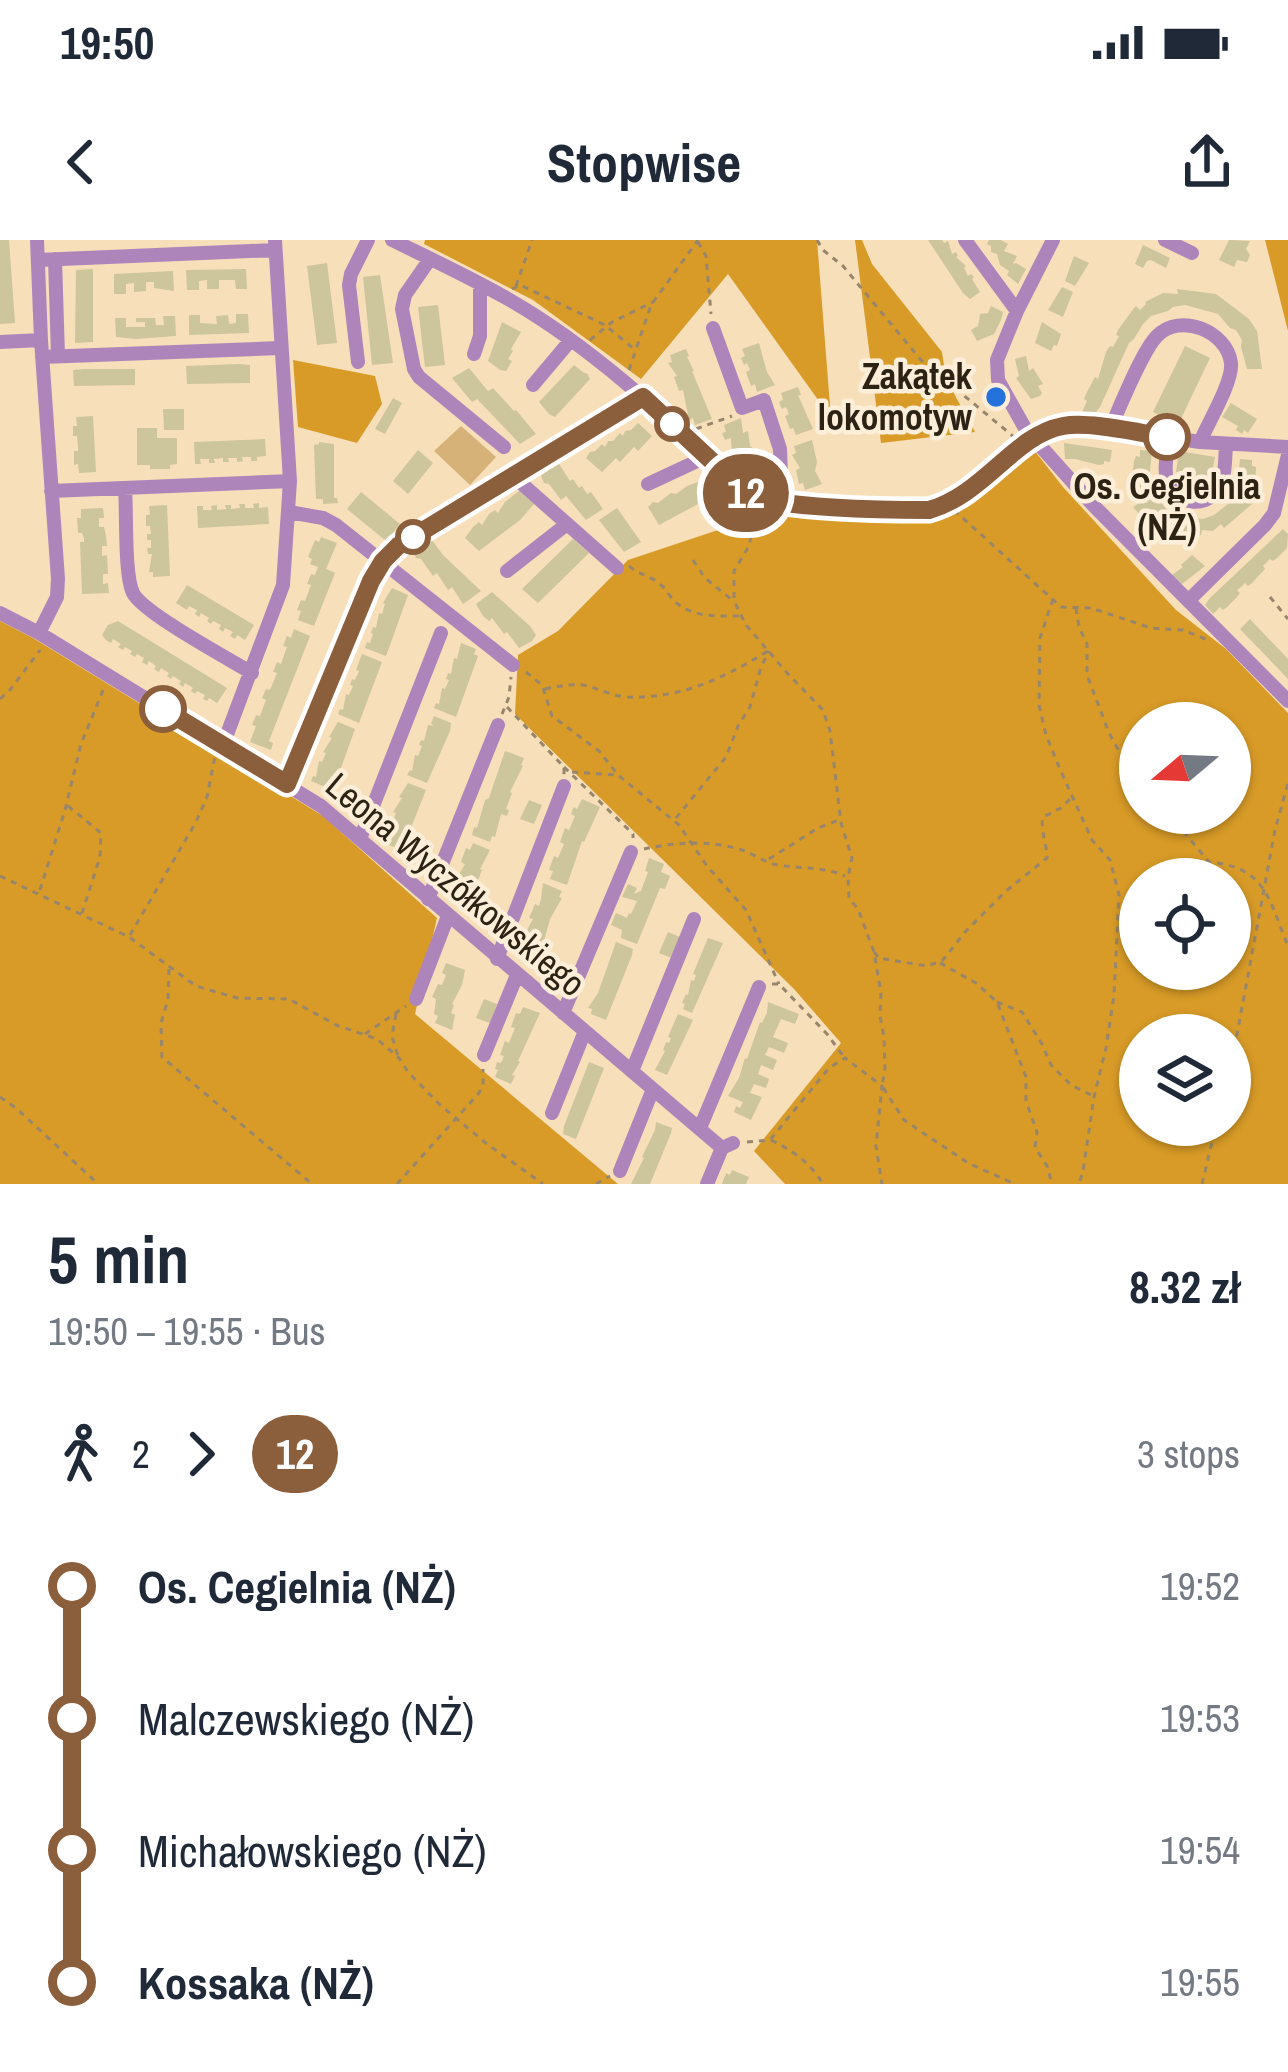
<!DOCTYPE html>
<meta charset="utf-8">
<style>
body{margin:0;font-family:"Archivo Narrow",sans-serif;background:#f6f6f7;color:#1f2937;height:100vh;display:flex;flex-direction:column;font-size:45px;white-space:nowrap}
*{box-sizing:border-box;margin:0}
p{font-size:39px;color:#747a83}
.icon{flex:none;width:66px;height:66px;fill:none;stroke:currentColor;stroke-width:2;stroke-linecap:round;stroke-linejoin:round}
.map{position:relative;height:944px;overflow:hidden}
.details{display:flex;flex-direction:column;background:#fff;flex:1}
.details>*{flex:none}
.badge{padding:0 24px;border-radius:39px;font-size:42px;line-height:78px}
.needle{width:78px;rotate:251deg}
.fabs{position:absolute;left:1119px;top:462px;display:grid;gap:24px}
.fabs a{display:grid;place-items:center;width:132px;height:132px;border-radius:50%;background:#fff;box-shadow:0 3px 9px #0004;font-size:60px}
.map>.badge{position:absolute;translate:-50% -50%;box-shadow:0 0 0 6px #fff}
.legs{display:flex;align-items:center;gap:18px;height:132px;padding:0 48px;font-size:39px}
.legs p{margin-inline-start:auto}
.headline{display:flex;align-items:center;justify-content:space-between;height:204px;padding:0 48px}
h1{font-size:66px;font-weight:700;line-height:90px}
ul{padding:0 48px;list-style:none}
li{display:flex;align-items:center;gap:42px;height:132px;font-size:45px}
li i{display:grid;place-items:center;width:18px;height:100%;margin:0 15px;background:currentColor}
li i::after{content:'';width:30px;height:30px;margin:-15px;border:9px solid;border-radius:50%;background:#fff}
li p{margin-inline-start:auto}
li:first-child i{background:linear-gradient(#0000 50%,currentColor 0)}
li:last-child i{background:linear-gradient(currentColor 50%,#0000 0)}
.status{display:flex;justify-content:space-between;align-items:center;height:84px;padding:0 60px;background:#fff;direction:ltr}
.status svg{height:33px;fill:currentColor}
header{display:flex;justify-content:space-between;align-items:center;height:156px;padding:0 48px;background:#fff;font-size:54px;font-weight:700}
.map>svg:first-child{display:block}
.green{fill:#d7b278}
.forest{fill:#d89b27;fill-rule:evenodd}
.building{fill:#cdc59c}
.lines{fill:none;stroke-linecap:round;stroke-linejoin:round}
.path{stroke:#97866c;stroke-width:3;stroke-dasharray:6 6;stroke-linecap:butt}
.minor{stroke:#ae85bb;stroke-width:14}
.line-1-casing{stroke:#fff;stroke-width:27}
.line-1{stroke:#8b5e3c;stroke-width:18}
.poi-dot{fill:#2672dd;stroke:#fceed8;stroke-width:4.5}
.stop-1-dot{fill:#fff;stroke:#8b5e3c;stroke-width:6}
.labels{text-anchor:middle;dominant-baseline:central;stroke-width:9;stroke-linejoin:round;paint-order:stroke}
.poi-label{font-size:36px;font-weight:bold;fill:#2c2315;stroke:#fceed8;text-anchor:end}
.stop-label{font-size:36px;font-weight:bold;fill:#2c2315;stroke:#fceed8}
.street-label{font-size:36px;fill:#2c2315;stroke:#fceed8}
</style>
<div class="status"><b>19:50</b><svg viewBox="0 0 49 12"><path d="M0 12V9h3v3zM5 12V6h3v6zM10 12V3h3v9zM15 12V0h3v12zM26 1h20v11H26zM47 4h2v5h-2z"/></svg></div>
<header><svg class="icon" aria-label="back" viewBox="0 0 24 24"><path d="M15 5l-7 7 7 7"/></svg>Stopwise<svg class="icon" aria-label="share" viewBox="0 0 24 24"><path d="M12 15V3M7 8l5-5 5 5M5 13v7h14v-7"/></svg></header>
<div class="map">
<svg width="1288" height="944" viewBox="0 0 1288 944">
<rect width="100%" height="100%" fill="#f7dfba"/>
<path class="green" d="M461,186L496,217L470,245L434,211Z"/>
<path class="forest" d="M425,0H817L831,178L728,34L641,139L533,60L424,4Z
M855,0H862L872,24L942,112L946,139L975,192L881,203Z
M1265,0H1288V91Z
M293,120L375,136L382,164L357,203L298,187Z
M1034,210L1063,247L1176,370L1226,409L1288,473V944H785L754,911L841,803L794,749L515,474L518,415L558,391L628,320L760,276L911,278L956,273ZM1140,483H1230V573H1140ZM1140,639H1230V729H1140ZM1140,795H1230V885H1140Z
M0,381L33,398L323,576L437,678L415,774L618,944H0Z"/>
<path class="building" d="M0,0H9L15,83L0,84Z
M928,0H942L944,3L948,1L952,14L956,12L958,16L956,17L966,26L964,28L968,36L971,34L974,37L972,39L980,52L970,59L963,53Z
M989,0H1001L1008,4L1004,11L1017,16L1013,24L1016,23L1026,29L1018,44L1007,35L1009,31L1000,25L997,14L991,12V6L987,4Z
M1229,0L1250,1L1246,9L1250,15L1247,22L1237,20L1234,27L1219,20Z
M1143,5L1170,18L1166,28L1151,20L1147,21L1143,28L1135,24Z
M1074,16L1089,23L1075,46L1065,41Z
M327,23L337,103L317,105L307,26Z
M93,29V102L75,103L76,30Z
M246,29L247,49H236L235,40H219V49H207V40L199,41V50H187L186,30Z
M173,31L174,51L154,48V42H146V51L134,52V43L126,44V54H114V34Z
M380,35L393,123L372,125L363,37Z
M1062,47L1073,52L1063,77L1048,70Z
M1177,49L1216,54L1249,79L1257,91L1262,129H1247L1241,107L1242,100L1236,90L1230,88L1218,74L1185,65L1173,67L1168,71L1151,76L1143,84L1134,99L1129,103L1100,167L1093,176L1081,174L1087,161L1084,159L1086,154L1095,137L1098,139L1106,112L1110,106L1113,107L1119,96L1116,95L1118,90L1134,68L1136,66L1140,70L1146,64L1145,62L1163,53L1178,54Z
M438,65L445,125L425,127L418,67Z
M991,66L1003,72L1001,80L994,94L977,101L971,90L978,86L980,74L988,73Z
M236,74H248L249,93L189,95V75H200V83L217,84L216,76L228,75L229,84L236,83Z
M163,76H175L176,96L136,99L116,97L115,78H126V87H145V82H136V78H155L156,85H164Z
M502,82L521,92L511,109L513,111L508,119L512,121L506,131L500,130L488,121Z
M1042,82L1061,94L1057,106L1054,105L1051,111L1035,103Z
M759,103L767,132L775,145L757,152L755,144L751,146L746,132L750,130L747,123L744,125L741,118L745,116L742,109Z
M1185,106L1210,118L1178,185L1153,172Z
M686,109L689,116L687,117L694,131H692L712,179L695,185L693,178L689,180L683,150L679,151L674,137L677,136L668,123L672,122L670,115Z
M1026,116L1029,131L1033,128L1043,144L1038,146L1042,153L1040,156L1031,159L1016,138L1019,136L1015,119Z
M239,124L250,125V143L187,144L186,126Z
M574,125L584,133H587L590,139L555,177L549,174L539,162Z
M469,128L488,151L493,148L514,171L516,170L536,194L520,204L477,159L472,162L452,138Z
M84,129H135V145L74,146L73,130Z
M798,147L801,155H798L813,189L796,195L793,188L790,189L785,176L789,174L786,167L782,169L779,162L783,160L781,153Z
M393,158L402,163L385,194L375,189Z
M1231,163L1257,179L1248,193L1244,190L1242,194L1236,190L1238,186L1222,177Z
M163,169H184V190H164Z
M93,176L96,232L79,233L78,224L74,225V211H78V205L77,196H73V186H77L76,177Z
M741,178L743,193L748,191L750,206L757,211L760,219L743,225L741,218L737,220L734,213L732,214L731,198L725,200L722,193L726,192L724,185Z
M638,183L652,196L638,211L634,207L620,222L616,218L602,232L586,218L590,212L595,211L602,204L605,207L608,201H613L620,193L623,196L625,191L631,190Z
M137,188H157V198H177V224L170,225V229H150V225H137Z
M265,199L266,216L257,217V221H251V217H242L243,221L237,222V218H228L229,222H223V218L214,219L215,223H209V219H200L201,224H195L194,202Z
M812,200L817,222L815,231L822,244L805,250L803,243L799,244L796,230L800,228L792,215L796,213L794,206Z
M319,202L334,204V258H337L338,263L323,264V259H316L314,205L319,204Z
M1064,203L1112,210L1110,222L1104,221V224L1099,225L1075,219H1065Z
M418,210L433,223L408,254L393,241Z
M1140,210L1152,211L1149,242L1153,253L1168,271L1178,276L1203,279L1214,275L1233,260L1237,250L1240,219L1252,220V226L1256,227L1255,246L1253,251L1248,250V261L1252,264L1224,288L1221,284L1213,291L1202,290L1201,295L1197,296L1171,293L1166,287L1168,284L1159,279L1156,282L1147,270L1140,275L1133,267L1144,260L1138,241H1133L1132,236L1134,221L1136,216L1140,217Z
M1179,211L1215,217L1211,239L1176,232Z
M559,224L570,241L573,239L579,248L582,246L587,254L591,252L603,269L586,280L566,256L561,260L549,244L544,243L541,236L552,226Z
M703,240L713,256L659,285L648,267L653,262L658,263L671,253L676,254L687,246Z
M519,251L534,264L520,280L479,311L465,298L473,287L479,282L482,285L489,274L495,270L498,273L505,262Z
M361,252L400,284L386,301L347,269Z
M259,263V268L268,267L269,284L198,288L197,266H203V270H212L211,266L217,265V270L226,269L225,265H231V269L240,268L239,264H245V268H254L253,264Z
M167,265L170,336L153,337V332H149L152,314H148L147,308H151V300H147V294H151L150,286H146V275H150L149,266Z
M103,268L104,278H99V287H104L106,296L107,306H102V316L107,315L108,334H103V344L108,343L109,353L82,354L80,302H84V298L82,293H78L77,278H81V269Z
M617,268L641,302L624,312L599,280Z
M1283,289L1288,294L1287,308L1277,318L1273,321L1270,319L1263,326L1265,329L1252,343L1248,346L1245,343L1241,347L1237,350L1240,353L1237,357L1227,367L1223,370L1220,367L1213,374L1205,365L1210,358Z
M321,297L337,303L326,329L335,333L314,386L298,380L301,371L297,370L301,360L305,361L311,345L307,344L311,334L315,335L318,327L310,324L312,319L308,317L315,300L319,302Z
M431,299L443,315L481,351L463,364L452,347L448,350L437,333L433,336L421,319L416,318L413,312L424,304V301Z
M573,299L589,313L538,363L522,349Z
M1192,315L1205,326L1182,344L1172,335L1183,327L1181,325Z
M187,345L254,385L245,400L237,395L235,399L230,396L233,392L225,388L223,392L219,389L221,385L213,381L211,384L207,381L209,378L201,373L199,377L195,374L197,370L189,366L187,370L176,363Z
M392,348L408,355L386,416L365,408L367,402L370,403L373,394L371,393L373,387L376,388L379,373L382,374L385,364L383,363Z
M492,352L530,386L536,395L532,401L519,408L507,392L504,394L492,378L489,381L483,376L476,364Z
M1250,379L1288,419V439L1240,389Z
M118,381L227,448L217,463L209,458L207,461L203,459L205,455L197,451L195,454L191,451L193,448L185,443L183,447L179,444L181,441L173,436L171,439L167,436L169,433L161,428L159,432L154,429L156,426L149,421L147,425L142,422L144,418L137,414L135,417L130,414L132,411L125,407L123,410L118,407L121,404L113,399L111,403L106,400L102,395L108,385Z
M294,389L310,396L269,501L273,503L271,510L250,502L256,486L252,485L256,475L260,476L266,460L262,458L266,449L270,450L277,433L273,432L277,422L281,424L287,407L283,406L287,396L291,398Z
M461,403L476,409L474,414L478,416L456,477L434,468L436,463L439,464L442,448L445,449L449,440L446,439L448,433L451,434L454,418L457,419Z
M362,414L382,422L359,483L338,474L340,469L343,470L346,454L349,455L353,446L350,445L352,439L355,440L359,431L356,430Z
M434,476L451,483L450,491L427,543L407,535L410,530L412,531L415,515L418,516L422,506L419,505L421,500L424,501L428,485L434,486L431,484Z
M338,482L355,489L333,550L311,541L313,536L316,537L319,521L322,522L326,513L323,512L332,498L329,497Z
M505,511L524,518L521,525L523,526L510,552L512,553L506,569L509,570L507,576L501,574L495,597L492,596L490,602L472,595L474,587L477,588L485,560L489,558Z
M408,543L426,550L402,610L381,602L383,596L386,597L389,582L392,583L396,573L393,572L402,558L399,557Z
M582,559L600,567L584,602L582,601L567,645L550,639L553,631L549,630L554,616L558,618L564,604L560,602L565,588L569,590L575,576L571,574L574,567L577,569Z
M529,560L542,565L534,584L520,579Z
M473,603L490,610L480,629L482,630L476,645H473L471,651L468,665L451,659L453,652L450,650L465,624L461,622L466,608L470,610Z
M649,618L664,624L661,632L670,636L665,649L660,648L637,704L621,698L622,690L611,685L616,673L627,678L629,673L631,674L637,661L622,657L628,644L637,648L634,654L641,651L648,632L645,631Z
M543,643L562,651L559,657L562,658L550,679L544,701L542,700L536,721L519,715L522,707L518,706L533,679L529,678L535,664L539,666L541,659Z
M668,692L680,697L672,718L659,713Z
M708,698L723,703L692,773L683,769L685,764L682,763L686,754L688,755L691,740L694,741L696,735L693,734Z
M616,702L633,709L632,715L606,780L591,774L592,769L588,768L598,753Z
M446,723L465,730L462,745L452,764L454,765L451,773L455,775L452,790L435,783L438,776L434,774L436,759L432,757L438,744L442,745L446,735L442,733Z
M484,759L497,764L490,783L476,778Z
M768,762L799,774L795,784L781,779L773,797L788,803L784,813L769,807L765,815L777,820L773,830L761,825L758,834L769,839L766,848L754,844L750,853L762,857L751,880L734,872L736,866L740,868L743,862L728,856L739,838L745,818L747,819L760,782L762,783L767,773Z
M523,767L540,773L518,821L520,822L512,835L515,836L511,844L495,837L498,830L495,829L497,822L501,823L504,816L500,815L505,801L509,803L515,788L511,787L516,773L520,774Z
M678,774L693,780L667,835L655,830L665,811L663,810L666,802L669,803L671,798L668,797Z
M589,822L604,828L576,899L563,894L564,886Z
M656,882L672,888L671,893L650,944H631L644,918L642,917L655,890Z
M732,930L749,937L746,944H722L726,933L730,935Z"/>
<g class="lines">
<path class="path" d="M817,0L823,10L843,26L921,120L1014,197
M698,2L706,16L711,74
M516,46L532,0
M512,49L520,45L605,85L634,109
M590,100L612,82L653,62
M629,130L651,65L698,0
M696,189L732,176
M954,270L1061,367L1091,368L1151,388L1183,390L1208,400
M756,273L749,306L734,331V361L746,385L788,434L823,470L830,491L841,583L852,618L848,637L849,658L858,669L874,712L881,753L880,776L884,797L885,828L882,846L904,880L968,923L1015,944
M693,320L705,338L732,360
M629,326C639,335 652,336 662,346C667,350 670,357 674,361C693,378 717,376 740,376
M1270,357L1288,379
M1053,359L1040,398L1039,465L1046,495L1059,527L1092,600L1110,620L1119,655L1114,755L1106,808L1094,857L1083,931L1079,944
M1076,368L1079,387L1087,404V435L1109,493L1120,513L1140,533
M526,432L542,445L552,476L599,511L618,535L679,585L707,626L746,670L779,744
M545,449C560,446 576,442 591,447C604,451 613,456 627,457C681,459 724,438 768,411
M0,459L10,450L40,410
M507,467L564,527V536
M502,474L509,457L511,437
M564,527L633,594V598
M572,532L616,535
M68,566L101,593L100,617L82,673
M1168,573L1209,622C1267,627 1269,661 1288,706
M676,578L726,517L738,486L750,467L761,427L769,411
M644,609C675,602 711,600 742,610C754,614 765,623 778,625C801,629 822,626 845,636
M769,619L818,588L839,580
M0,636L129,697L196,746L237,758L289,759L336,785L377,799L399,818L408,832L440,865L487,904L543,944
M40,650L65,570L81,504L104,448
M130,695L196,582L207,557L215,516
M874,712L879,718L927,726L942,721L966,691L1006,651L1047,618C1047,604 1040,590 1043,577L1061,568L1071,558
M940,723L976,743L997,762L1026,837V861L1037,892L1035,907L1047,926L1052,944
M169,729L168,759L161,783L162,817L312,944
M772,744H779L827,794L844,817
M997,762L1022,772L1042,804L1051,825L1071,845L1093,856
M396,774L392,796L398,816
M365,794L406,766
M1230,832L1275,590L1288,543
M0,857L16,868L98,944
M771,900C793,911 810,922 823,944
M747,902L770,900L829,828L845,818L882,846L876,906L882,944
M397,944L479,853L483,845V829
M596,944L610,936
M1202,944L1216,885"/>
<path class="minor" d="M37,0L41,100L58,339L57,357L39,393
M392,0C431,19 470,37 508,59C596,109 672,183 745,252L758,259L929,270C989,252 1015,190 1079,184L1200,202L1288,207
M965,0L1017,71
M1053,0L1017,71L997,120L998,140L1026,190L1094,266L1288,461
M1165,0L1192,13
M55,19L58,116
M430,19L405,55L402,69L414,129L419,137L504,207
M38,20L275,10
M713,88L742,168L764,160L780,209L782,263
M0,102L41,100
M474,114L480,96V45
M42,117L280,108
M358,122L349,45L351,34L368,0
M533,145L570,101
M1110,189C1120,167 1142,111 1157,96C1180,72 1227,91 1231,123C1233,142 1208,183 1200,202
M1169,198C1168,212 1162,231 1169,245C1178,264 1204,268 1217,251C1226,240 1225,218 1226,204
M513,236L617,328
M648,244L708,216
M125,248C127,272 124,334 133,353C143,373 229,419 252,433
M51,251L290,241
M289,272L323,278L336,285L513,425
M507,331L567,284
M1189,360L1265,285L1274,273L1288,215
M0,373L39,393L321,566L722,908L733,903
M223,505L283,345L290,241L275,0
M287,544L371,341L383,321L398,306L642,157
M360,599L441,393
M428,659L498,485
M497,719L564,546
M416,759L448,676
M563,773L631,612
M484,815L517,735
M632,831L694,679
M552,873L585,791
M700,888L759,747
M620,931L653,849
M707,944L722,908"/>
</g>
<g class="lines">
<g class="line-1-casing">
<path id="line-1" d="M163,469L287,544L371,341L383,321L398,306L643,157L745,252C770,269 893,270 929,270C985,254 1014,195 1063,186C1089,181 1139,193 1167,197"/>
</g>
<use href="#line-1" class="line-1"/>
</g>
<circle class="poi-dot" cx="996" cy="157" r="12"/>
<g class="stop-1-dot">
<circle cx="672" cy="184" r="15"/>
<circle cx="1167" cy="197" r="21"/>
<circle cx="413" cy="297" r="15"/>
<circle cx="163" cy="469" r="21"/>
</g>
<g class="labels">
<g class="poi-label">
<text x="972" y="136">Zakątek<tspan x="972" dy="41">lokomotyw</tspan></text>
</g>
<g class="stop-label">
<text x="1167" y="246">Os. Cegielnia<tspan x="1167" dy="41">(NŻ)</tspan></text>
</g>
<g class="street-label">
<text transform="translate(456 644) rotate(40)">Leona Wyczółkowskiego</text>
</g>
</g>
</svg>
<div class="fabs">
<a><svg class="needle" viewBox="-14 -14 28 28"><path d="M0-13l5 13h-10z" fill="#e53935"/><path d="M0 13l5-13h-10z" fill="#747a83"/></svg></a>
<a><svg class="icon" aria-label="locate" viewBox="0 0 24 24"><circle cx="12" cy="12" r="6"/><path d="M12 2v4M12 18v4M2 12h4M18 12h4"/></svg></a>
<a><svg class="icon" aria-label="layers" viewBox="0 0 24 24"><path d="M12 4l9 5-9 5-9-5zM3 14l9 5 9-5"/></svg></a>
</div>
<b class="badge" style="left:746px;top:253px;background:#8b5e3c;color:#fff">12</b>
</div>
<section class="details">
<div class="headline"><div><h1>5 min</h1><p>19:50 – 19:55 · Bus</p></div><b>8.32 zł</b></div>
<div class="legs"><svg class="icon" aria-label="walk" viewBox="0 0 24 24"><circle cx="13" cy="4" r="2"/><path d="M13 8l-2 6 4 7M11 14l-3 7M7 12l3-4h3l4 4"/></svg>2<svg class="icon" aria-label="forward" viewBox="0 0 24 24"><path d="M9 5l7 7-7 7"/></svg><b class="badge" style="background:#8b5e3c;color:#fff">12</b><p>3 stops</p></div>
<ul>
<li><i style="color:#8b5e3c"></i><b>Os. Cegielnia (NŻ)</b><p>19:52</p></li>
<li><i style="color:#8b5e3c"></i><span>Malczewskiego (NŻ)</span><p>19:53</p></li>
<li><i style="color:#8b5e3c"></i><span>Michałowskiego (NŻ)</span><p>19:54</p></li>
<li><i style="color:#8b5e3c"></i><b>Kossaka (NŻ)</b><p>19:55</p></li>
</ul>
</section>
